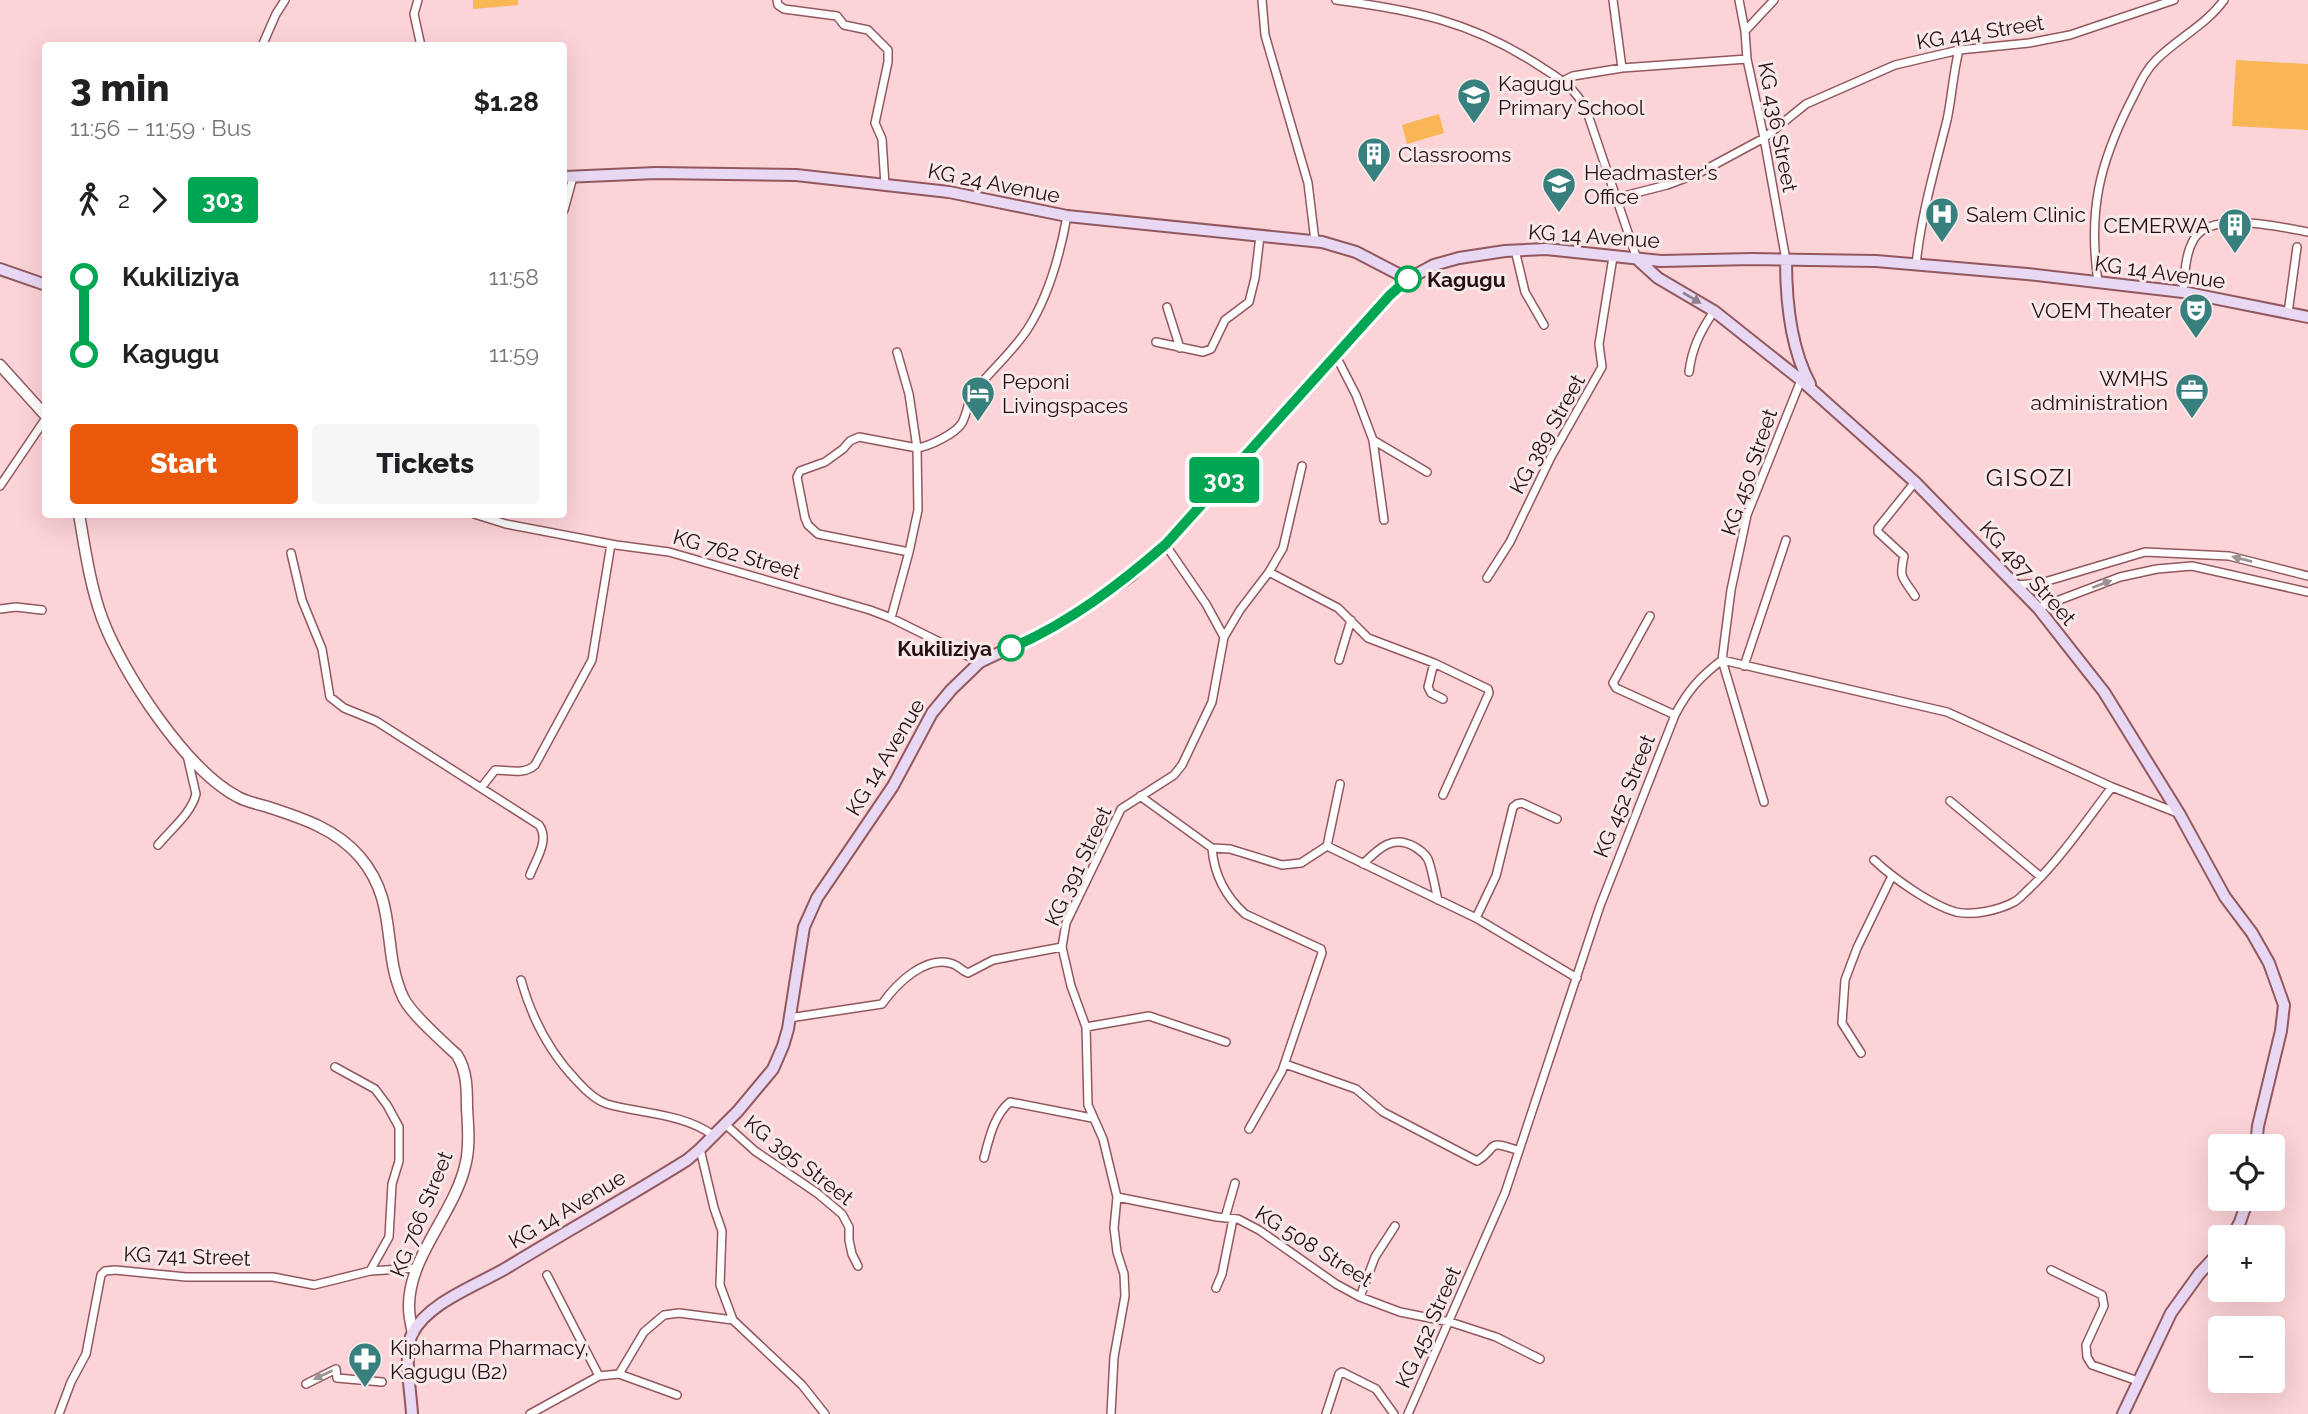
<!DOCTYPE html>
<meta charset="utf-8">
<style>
body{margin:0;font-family:Raleway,sans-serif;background:#f6f6f6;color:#202124;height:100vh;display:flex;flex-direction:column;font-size:26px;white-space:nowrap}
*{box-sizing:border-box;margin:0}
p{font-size:23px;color:#757577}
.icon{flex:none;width:38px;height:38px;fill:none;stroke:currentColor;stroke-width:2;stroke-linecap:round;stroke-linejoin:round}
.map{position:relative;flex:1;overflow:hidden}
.drawer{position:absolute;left:42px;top:42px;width:525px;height:476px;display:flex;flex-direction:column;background:#fff;border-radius:7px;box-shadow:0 7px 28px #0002}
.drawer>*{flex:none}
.badge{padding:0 14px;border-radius:5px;font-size:24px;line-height:46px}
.buttons{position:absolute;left:2208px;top:1134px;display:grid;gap:14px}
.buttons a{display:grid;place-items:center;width:77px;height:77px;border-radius:7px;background:#fff;box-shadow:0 7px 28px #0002;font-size:35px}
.map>.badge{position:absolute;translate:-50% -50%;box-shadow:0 0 0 4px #fff}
.legs{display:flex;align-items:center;gap:10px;height:77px;padding:0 28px;font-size:23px}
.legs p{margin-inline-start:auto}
.summary{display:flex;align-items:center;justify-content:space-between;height:119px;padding:0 28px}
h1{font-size:38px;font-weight:800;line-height:52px}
.primary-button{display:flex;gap:14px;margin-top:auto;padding:14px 28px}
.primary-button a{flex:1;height:80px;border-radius:7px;background:#ea580c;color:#fff;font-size:28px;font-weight:800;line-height:80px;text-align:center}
.primary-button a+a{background:#f6f6f6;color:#202124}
ul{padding:0 28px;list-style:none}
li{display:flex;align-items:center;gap:24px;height:77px;font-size:26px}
li i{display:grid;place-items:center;width:10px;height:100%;margin:0 9px;background:currentColor}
li i::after{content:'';width:18px;height:18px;margin:-9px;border:5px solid;border-radius:50%;background:#fff}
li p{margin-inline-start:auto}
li:first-child i{background:linear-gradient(#0000 50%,currentColor 0)}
li:last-child i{background:linear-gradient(currentColor 50%,#0000 0)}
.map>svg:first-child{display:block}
.green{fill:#fab655}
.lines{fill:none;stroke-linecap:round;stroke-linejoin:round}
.minor-casing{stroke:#92585e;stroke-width:10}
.tertiary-casing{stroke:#92585e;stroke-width:13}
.secondary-casing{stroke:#92585e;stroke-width:14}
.minor{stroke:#fff;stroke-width:7}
.tertiary{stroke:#fff;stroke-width:10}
.secondary{stroke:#e9d8f3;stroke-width:10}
.oneway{fill:#917e8e}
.oneway2{fill:#9d9394}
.line-1-casing{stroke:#fff;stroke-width:16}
.line-1{stroke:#00a651;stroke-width:10}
.stop-1-dot{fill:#fff;stroke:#00a651;stroke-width:3.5}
.labels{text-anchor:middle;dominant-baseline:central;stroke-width:6;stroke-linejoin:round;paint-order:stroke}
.street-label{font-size:21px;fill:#260f12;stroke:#f7e8e9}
.poi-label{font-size:21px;fill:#260f12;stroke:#f7e8e9;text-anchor:start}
.stop-label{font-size:21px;font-weight:bold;fill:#260f12;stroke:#f7e8e9;text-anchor:start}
.quarter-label{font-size:24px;letter-spacing:2px;fill:#260f12;stroke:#f7e8e9}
</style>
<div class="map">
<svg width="2308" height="1414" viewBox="0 0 2308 1414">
<rect width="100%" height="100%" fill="#fcd3d7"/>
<path class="green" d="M473,0H518V5L473,9Z
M2236,60L2308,64V130L2232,126Z
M1439,114L1444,133L1407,144L1402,125Z"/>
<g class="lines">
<g class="minor-casing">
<path id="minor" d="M418,0L414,14L421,46
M777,0L778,5L784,9L837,16L844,25L868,30L888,50V62L875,123L882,139L885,185
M1262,0L1265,35L1308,183L1315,241
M1336,0C1413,10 1469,21 1535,63C1558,78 1572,84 1586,109L1637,259
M1613,0L1622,68
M1739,0L1745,31L1747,59L1764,138L1786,260
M1745,31L1774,0
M262,46L276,14L285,0
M1563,81L1573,76L1622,68L1747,59
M1616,198L1667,185L1699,173L1764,138L1806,104L1895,65L1959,50L2029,43L2070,35L2174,0
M564,210L573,177
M1515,250L1525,292L1544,325
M1916,265C1921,215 1935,168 1947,120C1952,97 1953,73 1959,50
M2098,282C2088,211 2099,164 2131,101C2139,86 2144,72 2156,60C2178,38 2206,25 2224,0
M2183,292C2185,274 2185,254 2194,239C2211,210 2280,227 2308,232
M1167,307L1180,348
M2288,313L2297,247
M1156,342L1203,352L1211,349L1225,320L1249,302L1255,278L1260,236
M897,352L909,394L917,448L859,437L850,441L843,449L825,462L800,471L797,477L805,518L808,525L818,534L909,552
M1336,356L1356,395L1373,440L1384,520
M1689,372C1692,348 1700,332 1714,311
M1373,440L1427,472
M0,486L46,418
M474,514L506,524L616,545L669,552L870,610L891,618L980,662
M291,553L302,600L322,649L330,697L344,708L376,721L539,825C550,840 536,859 530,875
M1269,572L1338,608L1368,638L1434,663L1488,689L1489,693L1443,795
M1487,578L1510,542L1551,457L1602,367L1599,344L1613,257
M2016,585L2041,583L2145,552L2229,556L2308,576
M1915,596C1902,576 1899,579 1904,556L1878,532V528L1915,482
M2038,608L2120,577L2157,569L2192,566L2308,592
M0,609L16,607L42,610
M1650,616L1613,683L1616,688L1675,715
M891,618L909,552L918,510L917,448C930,446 955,434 962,423C968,412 969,396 975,385L984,380C998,364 1015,348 1027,330C1049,296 1060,255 1067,216
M1224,637L1240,610L1269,572L1283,548L1302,466
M1339,660L1351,620
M1434,663L1428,687L1431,693L1443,699
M1744,666L1786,540
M481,788L495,770C508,770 525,775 535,765L592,660L611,544
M1140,796L1212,848L1230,849L1282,865L1301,863L1327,846L1476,918L1577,978
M1950,801L2041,877
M1764,802L1722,660L1731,590L1747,515L1801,380
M158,845C171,829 191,814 196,794L187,755
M1327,846L1340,784
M1212,848C1214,874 1226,897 1245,914L1321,949L1322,953L1282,1071L1249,1129
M1874,860C1893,878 1931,905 1956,912C1973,916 1999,910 2014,902C2020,899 2025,892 2030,888C2061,858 2086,821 2112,787
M1363,864C1379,848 1393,834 1415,847C1421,851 1427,855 1429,862C1433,874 1435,888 1438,900
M1476,918L1496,876L1513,807L1517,804L1522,803L1557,819
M521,980C532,1019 549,1052 577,1081C585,1090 595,1100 607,1104C643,1114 681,1113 713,1135
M789,1018L882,1004C896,984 926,954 953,964C959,966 962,971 968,973L993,960L1062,947
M1086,1027L1149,1016L1226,1042
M1861,1053L1842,1023L1845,980L1857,948L1892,876
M1285,1064L1356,1089L1383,1112L1477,1161C1499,1148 1484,1139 1517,1150
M335,1067L375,1089L387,1105L399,1127V1161L392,1184L389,1237L370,1271
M725,1124L755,1151L817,1193L842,1214L849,1227V1240L852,1254L858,1266
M700,1149L714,1208L722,1231L720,1285L733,1320
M984,1158C989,1139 994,1115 1010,1102L1092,1118
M1117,1197L1217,1217L1238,1219L1259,1230L1336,1284L1360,1297L1400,1312L1450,1322L1496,1337L1540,1359
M1225,1218L1235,1183
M2051,1270L2102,1295L2104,1306L2086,1345L2087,1357L2092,1365L2138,1381
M547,1275L599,1376
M1216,1288L1222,1274L1233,1219
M1360,1297L1375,1257L1395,1226
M619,1374L677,1395
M306,1384L336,1369L337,1378L382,1382
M59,1414L71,1382L86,1354L101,1275L105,1271L115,1270L186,1277H273L314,1285L370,1271L416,1268
M530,1414L599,1376L619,1374L644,1332L664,1315L679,1313L733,1320L802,1385L825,1414
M1111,1414L1114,1357L1125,1296L1124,1274L1117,1252L1114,1228L1117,1197L1103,1139L1088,1105L1086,1027L1071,986L1062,947L1066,923L1121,809L1174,775L1182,765L1212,702L1224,637L1206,604L1165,544
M1326,1414L1339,1374L1342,1372L1376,1389L1394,1414
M1408,1414L1505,1193L1600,906L1675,715C1688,690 1700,677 1722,660L1947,712L2112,787L2180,814"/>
</g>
<g class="tertiary-casing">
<path id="tertiary" d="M0,365L46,416
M79,514C85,549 90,585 102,618C122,672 186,770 238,797C247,802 258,804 268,807C302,818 336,829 360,857C399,903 381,950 403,997C410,1013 443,1042 457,1055C467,1071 467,1089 467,1108C468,1125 470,1144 466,1162C456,1212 408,1256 409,1307C409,1315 411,1325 413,1333"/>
</g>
<g class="secondary-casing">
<path id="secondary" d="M564,177L656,173L796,175L949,192L1067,216L1322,242L1356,252L1408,279
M1637,259L1658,278L1714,311L1801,380L1915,482L2038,608L2104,692L2180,815L2225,897L2252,933L2269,963L2284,1005L2281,1031L2258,1126L2256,1146
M1786,260C1786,300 1791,349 1810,384
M0,269L46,285
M2232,1237L2240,1222L2248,1199
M412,1414C411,1392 403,1354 412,1334C428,1302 478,1285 508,1267C567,1231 628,1197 687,1160L700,1149L738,1111L773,1069L783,1046L788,1029L804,927L817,898L893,786L932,713L951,690L980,662L1052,628L1086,607L1130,576L1165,544L1390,295L1408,279L1434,265L1459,258L1505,251L1546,249L1661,261L1752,259L1876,261L2027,274L2183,292L2308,317
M2123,1414L2171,1313L2199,1274L2221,1250"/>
</g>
<use href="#minor" class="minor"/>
<use href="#tertiary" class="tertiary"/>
<use href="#secondary" class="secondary"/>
</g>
<defs><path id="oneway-solid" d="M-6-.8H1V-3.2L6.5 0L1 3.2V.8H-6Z" transform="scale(1.75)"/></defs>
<use class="oneway" href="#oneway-solid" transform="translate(1692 298) rotate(31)"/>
<g class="oneway2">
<use href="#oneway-solid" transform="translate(2242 559) rotate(-166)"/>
<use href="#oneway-solid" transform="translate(2102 584) rotate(-21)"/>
<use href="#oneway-solid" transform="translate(323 1375) rotate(155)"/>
</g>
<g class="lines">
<g class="line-1-casing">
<path id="line-1" d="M1011,648C1069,623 1119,585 1166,544L1390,295L1408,279"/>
</g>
<use href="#line-1" class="line-1"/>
</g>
<defs>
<g id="school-pin" transform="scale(1.75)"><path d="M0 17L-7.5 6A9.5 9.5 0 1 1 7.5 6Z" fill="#37807e" stroke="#f7e8e9"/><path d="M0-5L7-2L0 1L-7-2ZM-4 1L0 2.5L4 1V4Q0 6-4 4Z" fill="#fff"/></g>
<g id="building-pin" transform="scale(1.75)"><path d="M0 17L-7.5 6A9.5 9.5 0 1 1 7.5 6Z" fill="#37807e" stroke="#f7e8e9"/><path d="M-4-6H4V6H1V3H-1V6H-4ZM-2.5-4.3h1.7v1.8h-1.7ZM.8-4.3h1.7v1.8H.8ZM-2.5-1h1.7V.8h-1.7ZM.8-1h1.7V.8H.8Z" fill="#fff"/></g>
<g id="hospital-pin" transform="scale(1.75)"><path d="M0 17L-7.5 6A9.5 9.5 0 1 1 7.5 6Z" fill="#37807e" stroke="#f7e8e9"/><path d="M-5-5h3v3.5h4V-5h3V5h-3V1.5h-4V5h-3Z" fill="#fff"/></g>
<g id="theatre-pin" transform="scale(1.75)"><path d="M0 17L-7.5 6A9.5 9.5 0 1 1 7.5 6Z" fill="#37807e" stroke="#f7e8e9"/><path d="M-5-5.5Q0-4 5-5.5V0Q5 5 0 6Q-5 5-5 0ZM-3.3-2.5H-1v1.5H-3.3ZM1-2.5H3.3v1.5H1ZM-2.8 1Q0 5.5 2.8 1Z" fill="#fff"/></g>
<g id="office-pin" transform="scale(1.75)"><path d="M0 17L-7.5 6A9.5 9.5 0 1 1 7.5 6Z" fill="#37807e" stroke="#f7e8e9"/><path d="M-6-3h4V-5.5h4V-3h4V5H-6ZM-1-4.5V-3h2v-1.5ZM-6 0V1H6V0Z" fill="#fff"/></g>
<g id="hotel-pin" transform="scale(1.75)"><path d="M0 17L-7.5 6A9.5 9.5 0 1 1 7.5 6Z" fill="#37807e" stroke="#f7e8e9"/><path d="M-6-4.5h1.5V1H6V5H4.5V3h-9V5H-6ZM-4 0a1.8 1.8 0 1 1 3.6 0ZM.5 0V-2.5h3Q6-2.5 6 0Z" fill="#fff"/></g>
<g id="pharmacy-pin" transform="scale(1.75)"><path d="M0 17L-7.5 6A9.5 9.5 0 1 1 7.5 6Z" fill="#37807e" stroke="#f7e8e9"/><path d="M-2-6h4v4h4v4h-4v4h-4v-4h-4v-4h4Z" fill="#fff"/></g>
</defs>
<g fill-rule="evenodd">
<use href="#school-pin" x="1474" y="95"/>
<use href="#building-pin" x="1374" y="154"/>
<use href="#school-pin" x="1559" y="184"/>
<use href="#hospital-pin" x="1942" y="214"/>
<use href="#building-pin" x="2235" y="225"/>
<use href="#theatre-pin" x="2196" y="310"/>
<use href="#office-pin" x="2192" y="390"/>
<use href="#hotel-pin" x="978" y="393"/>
<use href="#pharmacy-pin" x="365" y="1359"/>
</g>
<g class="stop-1-dot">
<circle cx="1408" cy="279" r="12"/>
<circle cx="1011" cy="648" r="12"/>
</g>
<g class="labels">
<g class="street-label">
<text transform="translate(1980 32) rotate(-9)">KG 414 Street</text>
<text transform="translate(1778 127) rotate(79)">KG 436 Street</text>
<text transform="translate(994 183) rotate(11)">KG 24 Avenue</text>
<text transform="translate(1594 236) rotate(4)">KG 14 Avenue</text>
<text transform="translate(2160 272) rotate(8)">KG 14 Avenue</text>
<text transform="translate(1547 434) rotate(-61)">KG 389 Street</text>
<text transform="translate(1749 472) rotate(-71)">KG 450 Street</text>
<text transform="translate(737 554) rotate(16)">KG 762 Street</text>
<text transform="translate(2028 573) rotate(48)">KG 487 Street</text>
<text transform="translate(885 757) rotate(-59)">KG 14 Avenue</text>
<text transform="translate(1624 796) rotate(-68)">KG 452 Street</text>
<text transform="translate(1078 866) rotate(-65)">KG 391 Street</text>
<text transform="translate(799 1160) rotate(38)">KG 395 Street</text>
<text transform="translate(567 1209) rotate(-31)">KG 14 Avenue</text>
<text transform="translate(421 1214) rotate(-68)">KG 766 Street</text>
<text transform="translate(1314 1246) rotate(32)">KG 508 Street</text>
<text transform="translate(187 1256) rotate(2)">KG 741 Street</text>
<text transform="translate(1428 1327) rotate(-66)">KG 452 Street</text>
</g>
<g class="poi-label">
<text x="1498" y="83">Kagugu<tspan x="1498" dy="24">Primary School</tspan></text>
<text x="1398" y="154">Classrooms</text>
<text x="1584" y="172">Headmaster's<tspan x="1584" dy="24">Office</tspan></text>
<text x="1966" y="214">Salem Clinic</text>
<text x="2210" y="225" text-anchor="end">CEMERWA</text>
<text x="2172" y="310" text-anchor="end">VOEM Theater</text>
<text x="2168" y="378" text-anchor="end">WMHS<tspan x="2168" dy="24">administration</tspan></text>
<text x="1002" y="381">Peponi<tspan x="1002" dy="24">Livingspaces</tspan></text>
<text x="390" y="1347">Kipharma Pharmacy,<tspan x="390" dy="24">Kagugu (B2)</tspan></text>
</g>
<g class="stop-label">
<text x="1427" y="279">Kagugu</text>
<text x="992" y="648" text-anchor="end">Kukiliziya</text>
</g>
<g class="quarter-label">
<text x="2030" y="477">GISOZI</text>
</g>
</g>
</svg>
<div class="buttons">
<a><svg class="icon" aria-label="locate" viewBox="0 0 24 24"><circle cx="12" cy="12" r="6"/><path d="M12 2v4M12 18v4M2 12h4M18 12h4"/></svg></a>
<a>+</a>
<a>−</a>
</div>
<b class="badge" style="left:1224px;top:480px;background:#00a651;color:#fff">303</b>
<section class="drawer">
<div class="summary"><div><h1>3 min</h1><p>11:56 – 11:59 · Bus</p></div><b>$1.28</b></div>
<div class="legs"><svg class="icon" aria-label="walk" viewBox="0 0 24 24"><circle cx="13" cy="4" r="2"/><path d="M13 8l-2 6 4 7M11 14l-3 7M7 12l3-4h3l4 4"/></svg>2<svg class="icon" aria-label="forward" viewBox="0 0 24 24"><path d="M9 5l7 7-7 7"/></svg><b class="badge" style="background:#00a651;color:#fff">303</b></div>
<ul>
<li><i style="color:#00a651"></i><b>Kukiliziya</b><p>11:58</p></li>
<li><i style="color:#00a651"></i><b>Kagugu</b><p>11:59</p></li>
</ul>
<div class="primary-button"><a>Start</a><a>Tickets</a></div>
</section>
</div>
